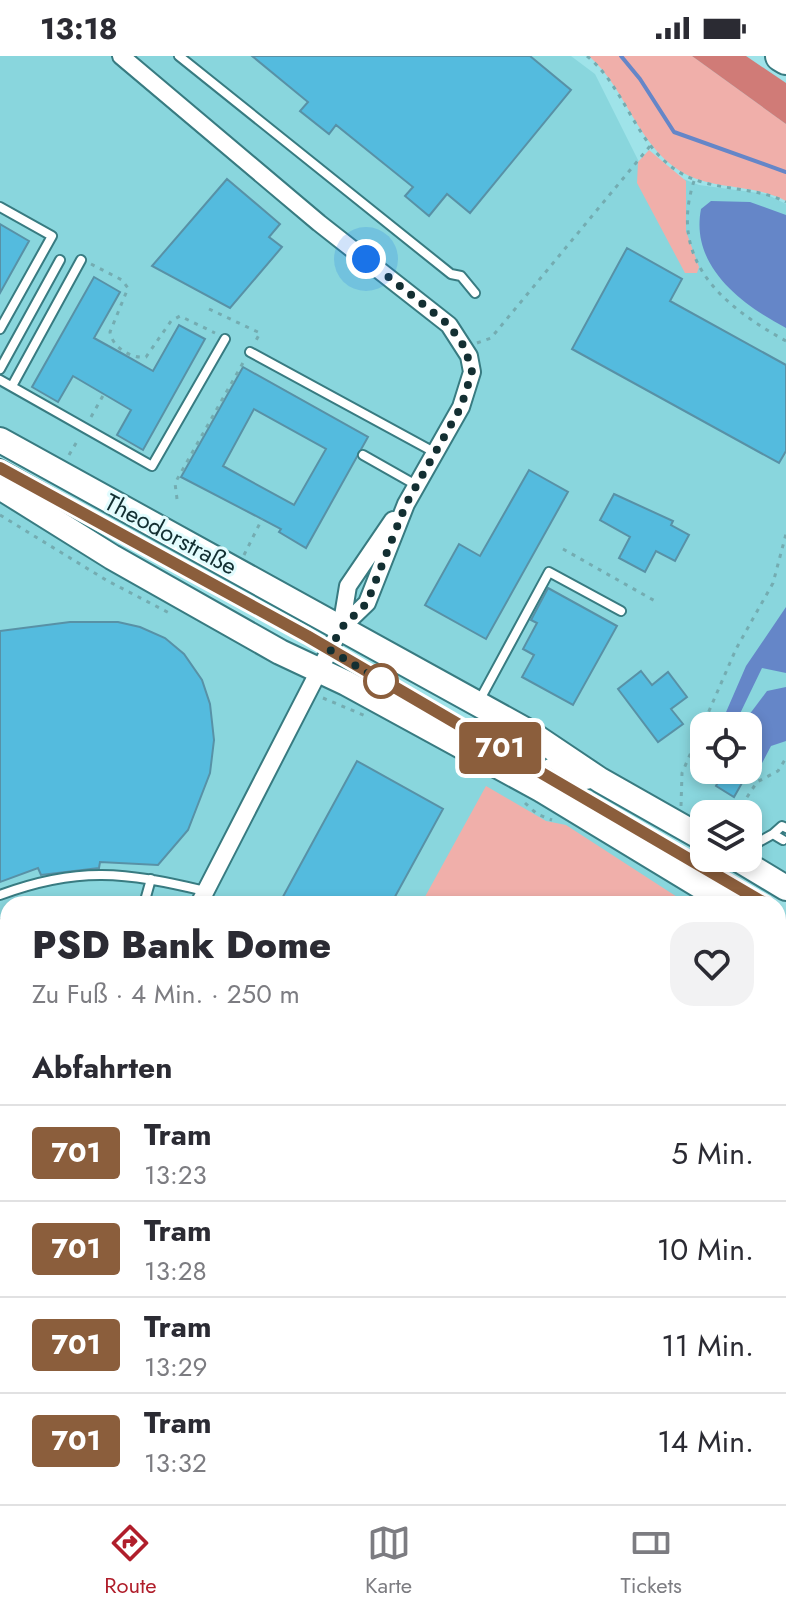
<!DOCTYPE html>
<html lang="de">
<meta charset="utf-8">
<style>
body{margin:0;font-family:Jost,sans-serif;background:#f2f2f3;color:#2b2b33;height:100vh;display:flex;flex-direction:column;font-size:30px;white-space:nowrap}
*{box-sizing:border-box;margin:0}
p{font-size:26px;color:#7c7c81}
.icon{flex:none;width:44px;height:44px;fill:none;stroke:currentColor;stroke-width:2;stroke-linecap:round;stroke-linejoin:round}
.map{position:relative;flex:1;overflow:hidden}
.sheet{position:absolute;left:0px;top:840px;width:786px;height:608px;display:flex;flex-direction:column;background:#fff;border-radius:24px 24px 0 0;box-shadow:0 4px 12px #0003}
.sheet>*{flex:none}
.badge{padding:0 16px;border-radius:6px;font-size:28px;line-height:52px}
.tools{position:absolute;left:690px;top:656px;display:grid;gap:16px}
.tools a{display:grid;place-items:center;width:72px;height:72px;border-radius:16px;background:#fff;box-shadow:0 4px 12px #0003;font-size:40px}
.you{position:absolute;width:40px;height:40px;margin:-20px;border:6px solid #fff;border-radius:50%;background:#1a73e8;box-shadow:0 0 0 12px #1a73e833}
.map>.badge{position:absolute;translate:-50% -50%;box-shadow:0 0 0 4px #fff}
h2{padding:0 32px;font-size:30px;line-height:72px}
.round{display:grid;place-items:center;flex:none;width:84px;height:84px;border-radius:24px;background:#f2f2f3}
.head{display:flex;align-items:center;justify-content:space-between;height:136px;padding:0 32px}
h1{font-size:38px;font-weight:800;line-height:60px}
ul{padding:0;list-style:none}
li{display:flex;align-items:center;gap:24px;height:96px;padding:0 32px;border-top:2px solid #e1e1e2}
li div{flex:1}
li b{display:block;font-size:30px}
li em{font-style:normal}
li .badge{min-width:88px;font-weight:700;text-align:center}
.status{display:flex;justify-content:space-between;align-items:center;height:56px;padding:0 40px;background:#fff;direction:ltr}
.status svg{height:22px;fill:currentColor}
.menu{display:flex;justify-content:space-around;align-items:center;height:112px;border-top:2px solid #e1e1e2;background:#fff;font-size:22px;color:#7c7c81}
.menu a{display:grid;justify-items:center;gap:4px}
.menu .active{color:#b01e2b}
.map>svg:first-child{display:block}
.built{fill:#89d6dd;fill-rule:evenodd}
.green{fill:#f0afaa}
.forest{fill:#d07b77}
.water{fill:#6586c8}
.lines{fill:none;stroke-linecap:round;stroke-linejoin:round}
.stream{stroke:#6586c8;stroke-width:4}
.building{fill:#54bbde;stroke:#5891a6;stroke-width:2;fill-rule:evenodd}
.service-casing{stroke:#387b81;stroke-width:12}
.minor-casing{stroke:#387b81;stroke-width:20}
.secondary-casing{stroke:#387b81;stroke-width:28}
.motorway-casing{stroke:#387b81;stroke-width:34}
.path{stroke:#74acb1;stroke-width:3;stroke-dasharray:4 6;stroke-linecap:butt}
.service{stroke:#fff;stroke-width:8}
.minor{stroke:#fff;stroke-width:16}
.secondary{stroke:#fff;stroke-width:24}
.motorway{stroke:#fff;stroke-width:30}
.tram{stroke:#33595c;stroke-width:2}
.line-casing{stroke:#fff;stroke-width:18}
.line{stroke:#8b5e3c;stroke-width:12}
.walk{stroke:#132f32;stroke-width:8;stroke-dasharray:0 14.4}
.stop-dot{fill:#fff;stroke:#8b5e3c;stroke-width:4}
.labels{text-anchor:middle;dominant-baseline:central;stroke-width:6;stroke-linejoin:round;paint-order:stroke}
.street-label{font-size:24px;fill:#132f32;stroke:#e2fcfe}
</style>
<div class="status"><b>13:18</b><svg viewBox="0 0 49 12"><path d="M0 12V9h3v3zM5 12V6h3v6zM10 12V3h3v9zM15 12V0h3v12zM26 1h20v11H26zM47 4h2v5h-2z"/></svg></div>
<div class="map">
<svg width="786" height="1448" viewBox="0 0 786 1448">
<rect width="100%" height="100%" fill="#9fe3e9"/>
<path class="built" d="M0,0H571L595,18L639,106L699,129L766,138L786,148V818L748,796V758H704V769L301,539L0,375ZM704,670H748V714H704Z
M0,439L523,733L709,848H8V1440H778V891L786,896V1448H0Z"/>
<path class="green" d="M589,0H692L786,68V145C753,127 712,135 680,115C637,88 626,33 589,0Z
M649,94L686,125V175L699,211L697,217H685L637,127L638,106Z
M486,730L546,765L566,769L688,848H421Z"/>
<path class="forest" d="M692,0H746L786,27V68Z"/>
<path class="water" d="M711,145L750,146L786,159V272C741,248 690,210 701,153Z
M786,551V617L762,612L734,670H720L746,610Z
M786,631V685L771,690L760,711H748V670H742L743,667L767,635Z"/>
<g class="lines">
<path class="stream" d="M621,0L640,23L674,76L786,116"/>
</g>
<path class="building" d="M252,0H530L571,34L470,157L447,138L429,160L405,140L413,131L336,69L329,78L300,55L308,46Z
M227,123L280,168L269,181L282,191L230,252L152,210Z
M0,168L29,185L0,237Z
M627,192L682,223L670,245L786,309V395L779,407L572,293Z
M94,221L120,236L94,282L123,298L153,315L179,269L205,283L143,394L117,379L131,354L73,320L58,346L32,331Z
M243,311L368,381L306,492L279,476L281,473L181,421ZM254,353L326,393L294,449L223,410Z
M529,414L568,436L486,583L425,549L459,488L480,500Z
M614,438L673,465L671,469L689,479L675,505L656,495L645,516L619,502L630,481L600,464Z
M548,532L617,570L573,649L522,621L534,599L523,593L537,567L531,564Z
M70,566H118L140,571L165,582L184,598L202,624L210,648L214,684L210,717L188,774L158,809L100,806L99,812L41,819L38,812L0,826V575Z
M641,615L652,629L668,616L687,641L671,653L683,668L658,686L618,633Z
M357,705L443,753L391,848H279Z
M723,717L742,727L734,741L716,730Z"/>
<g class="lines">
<g class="service-casing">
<path id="service" d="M179,0L451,218L461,220L475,237
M0,151L52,180L0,273
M250,296L434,396
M0,313L60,204
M0,324L152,410L225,283
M12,330L81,204
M363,399L416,429
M0,408L294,573L423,649L458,675L485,683L501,678V667
M478,647L549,516L621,555
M489,700L499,691L501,678
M773,778L782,770L786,772
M748,792L773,778L783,784
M0,839C78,810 125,816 205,835
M144,848L151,823
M0,868L8,876
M778,1139L786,1144
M0,1248L8,1255
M213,1440L222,1448
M391,1440L412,1446L427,1440
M686,1440L700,1448
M455,1448L460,1440"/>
</g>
<g class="minor-casing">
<path id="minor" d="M121,0L319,167L449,269L469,300L472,316L461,351L406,448L367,547L341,572
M199,848L341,572L348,530L393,464
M778,987L786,977"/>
</g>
<g class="secondary-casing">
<path id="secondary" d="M0,384L527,675L600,724L704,783
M0,431L112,501L280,596L346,627L542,734L730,848
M542,734C552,700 561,715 586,721
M736,802L786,832
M778,877L786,882"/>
</g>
<g class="motorway-casing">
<path id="motorway" d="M781,0L786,3"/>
</g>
<path class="path" d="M587,0C626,32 635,89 679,116C711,136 752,129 786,146
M694,125C668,205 723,250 786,285
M91,208L122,224L128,232L110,276C112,291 131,303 146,301L171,265L180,260L215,277
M209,253L260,277L254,288
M477,287L491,282L650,90
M91,361L104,338
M69,399L79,382
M177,443L175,427L244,305
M0,459L106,524L173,559
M563,493L655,545
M244,499L262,463
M323,642L368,661
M525,747L537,758L552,764
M681,750L682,717L736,593L773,527L786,478
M736,758L757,726L778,715L786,702
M778,901L786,906
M0,949L8,952"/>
<use href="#service" class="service"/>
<use href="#minor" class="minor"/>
<use href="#secondary" class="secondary"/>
<use href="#motorway" class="motorway"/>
<path class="tram" d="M0,403L494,680L777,848"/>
</g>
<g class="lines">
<g class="line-casing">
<path id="line" d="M0,412L307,580L766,848"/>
</g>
<use href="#line" class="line"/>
<path class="walk" d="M366,203L449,269L465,292L472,316L461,351L406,448L367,547L341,572L330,594L381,625"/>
</g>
<circle class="stop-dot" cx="381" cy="625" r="16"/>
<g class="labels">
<g class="street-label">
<text transform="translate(171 478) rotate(28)">Theodorstraße</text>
</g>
</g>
</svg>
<div class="tools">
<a><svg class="icon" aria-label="locate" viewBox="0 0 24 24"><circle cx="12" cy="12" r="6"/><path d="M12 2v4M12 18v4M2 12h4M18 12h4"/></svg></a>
<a><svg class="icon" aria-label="layers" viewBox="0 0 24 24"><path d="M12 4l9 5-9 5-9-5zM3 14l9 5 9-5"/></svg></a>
</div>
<div class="you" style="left:366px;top:203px"></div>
<b class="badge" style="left:500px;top:692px;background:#8b5e3c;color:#fff">701</b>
<section class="sheet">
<div class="head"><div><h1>PSD Bank Dome</h1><p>Zu Fuß · 4 Min. · 250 m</p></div><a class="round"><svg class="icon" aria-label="heart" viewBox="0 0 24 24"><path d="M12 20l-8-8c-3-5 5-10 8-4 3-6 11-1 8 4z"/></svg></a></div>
<h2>Abfahrten</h2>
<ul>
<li><span class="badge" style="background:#8b5e3c;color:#fff">701</span><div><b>Tram</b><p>13:23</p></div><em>5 Min.</em></li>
<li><span class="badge" style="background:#8b5e3c;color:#fff">701</span><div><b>Tram</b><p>13:28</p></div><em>10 Min.</em></li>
<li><span class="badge" style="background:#8b5e3c;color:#fff">701</span><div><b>Tram</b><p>13:29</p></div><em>11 Min.</em></li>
<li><span class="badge" style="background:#8b5e3c;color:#fff">701</span><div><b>Tram</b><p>13:32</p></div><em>14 Min.</em></li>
</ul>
</section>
</div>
<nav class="menu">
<a class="active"><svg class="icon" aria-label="directions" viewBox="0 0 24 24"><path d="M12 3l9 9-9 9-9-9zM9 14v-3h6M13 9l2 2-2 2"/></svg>Route</a>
<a><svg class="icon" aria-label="map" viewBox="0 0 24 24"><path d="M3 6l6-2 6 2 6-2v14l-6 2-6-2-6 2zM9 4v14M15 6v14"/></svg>Karte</a>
<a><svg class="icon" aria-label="tickets" viewBox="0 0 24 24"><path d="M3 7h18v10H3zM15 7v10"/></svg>Tickets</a>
</nav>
